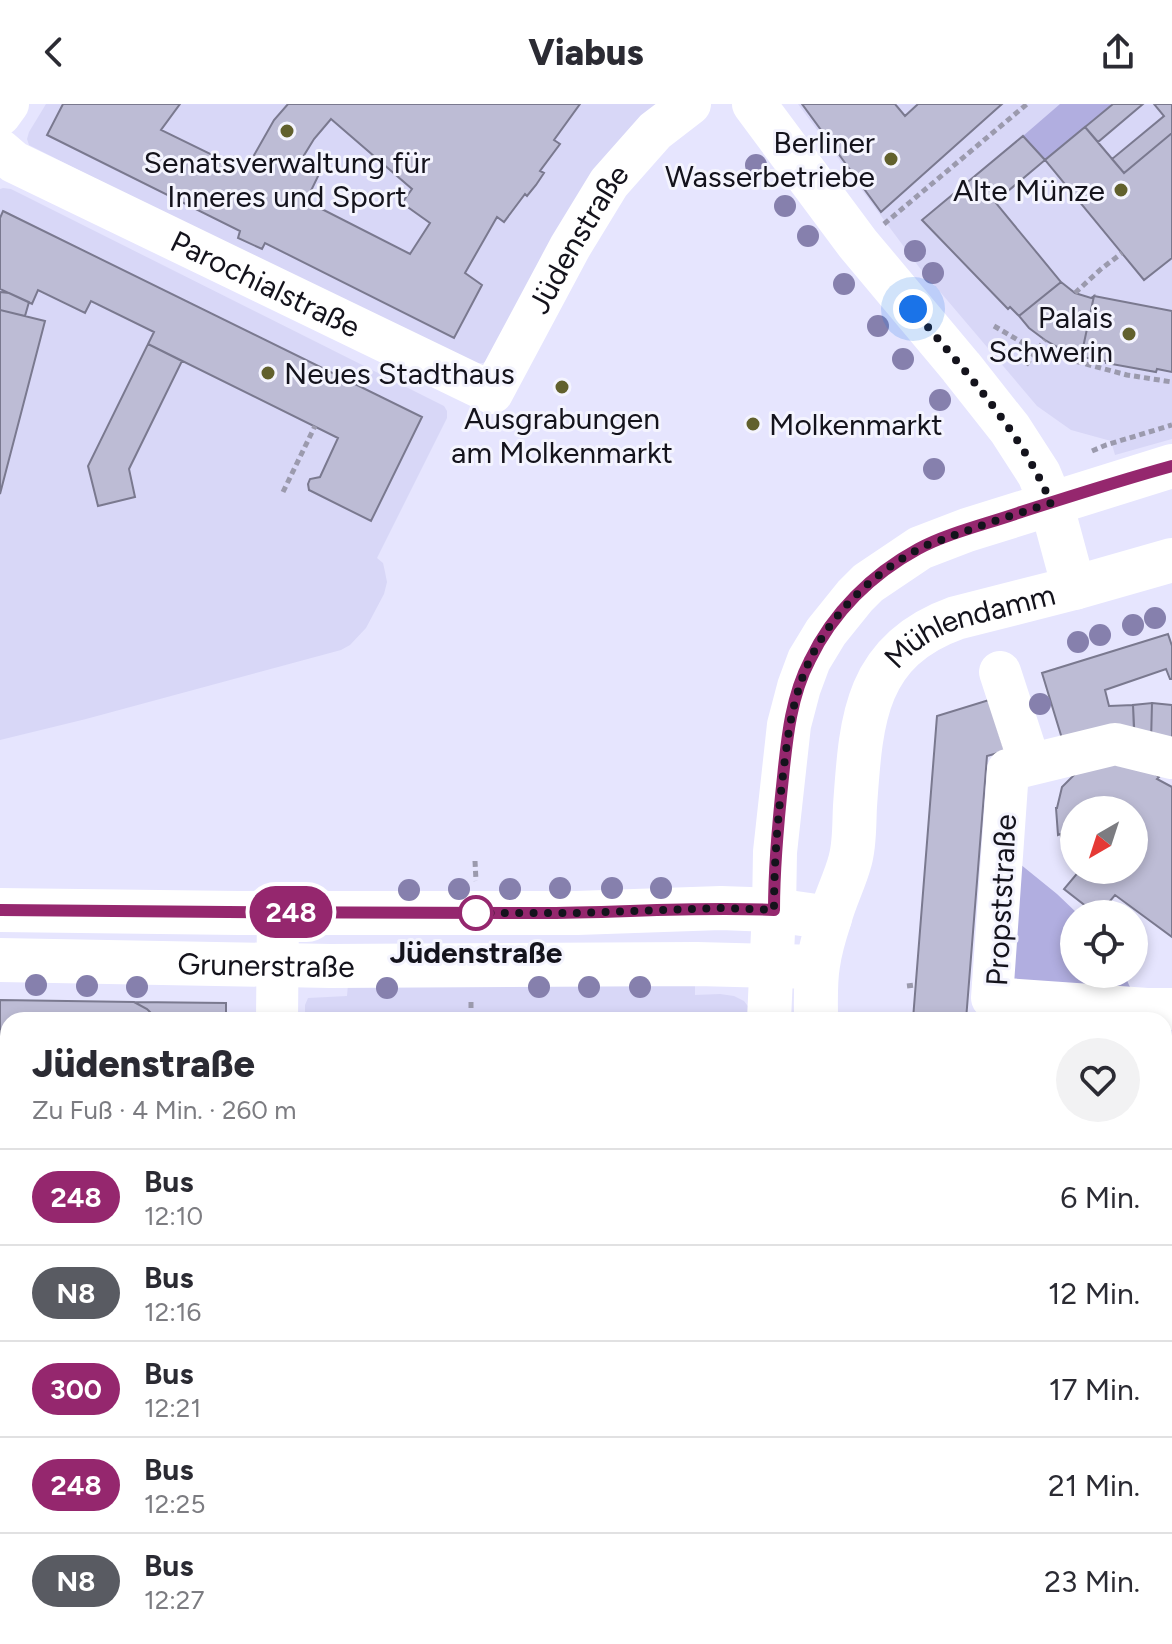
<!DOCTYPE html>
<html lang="de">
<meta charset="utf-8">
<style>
body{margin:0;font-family:Figtree,sans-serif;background:#f2f2f3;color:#2b2b33;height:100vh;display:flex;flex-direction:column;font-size:30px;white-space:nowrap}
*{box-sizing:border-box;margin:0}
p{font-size:26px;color:#7c7c81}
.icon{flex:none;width:44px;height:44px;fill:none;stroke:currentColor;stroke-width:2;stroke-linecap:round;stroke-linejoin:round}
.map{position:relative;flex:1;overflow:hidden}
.sheet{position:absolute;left:0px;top:908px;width:1172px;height:632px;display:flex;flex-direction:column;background:#fff;border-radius:24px 24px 0 0;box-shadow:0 4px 12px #0003}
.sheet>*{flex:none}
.badge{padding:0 16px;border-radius:26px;font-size:28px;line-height:52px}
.needle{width:52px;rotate:219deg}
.controls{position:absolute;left:1060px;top:692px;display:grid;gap:16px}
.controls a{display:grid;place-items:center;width:88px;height:88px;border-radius:50%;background:#fff;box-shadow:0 4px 12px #0003;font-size:40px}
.you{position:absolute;width:40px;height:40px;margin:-20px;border:6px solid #fff;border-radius:50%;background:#1a73e8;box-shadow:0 0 0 12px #1a73e833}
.map>.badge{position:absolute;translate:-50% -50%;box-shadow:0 0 0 4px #fff}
.round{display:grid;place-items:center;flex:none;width:84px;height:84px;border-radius:42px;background:#f2f2f3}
.headline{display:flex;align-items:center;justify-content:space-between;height:136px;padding:0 32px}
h1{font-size:38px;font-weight:800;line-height:60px}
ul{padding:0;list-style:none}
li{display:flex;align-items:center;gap:24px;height:96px;padding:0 32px;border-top:2px solid #e1e1e2}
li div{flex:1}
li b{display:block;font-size:30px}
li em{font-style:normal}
li .badge{min-width:88px;font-weight:700;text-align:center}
header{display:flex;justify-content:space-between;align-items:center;height:104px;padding:0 32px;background:#fff;font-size:36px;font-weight:800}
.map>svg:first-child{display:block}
.built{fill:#d8d7f7}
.green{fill:#b1aee0}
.building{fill:#bdbcd5;stroke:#7a798f;stroke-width:2;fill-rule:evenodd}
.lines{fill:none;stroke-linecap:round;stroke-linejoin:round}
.path{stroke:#9b9aad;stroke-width:5;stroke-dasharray:6 4;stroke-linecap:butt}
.minor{stroke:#fff;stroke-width:42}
.major{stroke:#fff;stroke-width:44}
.tree{fill:#8680ad}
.line-casing{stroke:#fff;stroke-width:18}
.line{stroke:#95276e;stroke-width:12}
.walk{stroke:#14131c;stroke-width:8;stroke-dasharray:0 14.4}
.poi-dot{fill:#61602d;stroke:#f4f4fe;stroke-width:3}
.stop-dot{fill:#fff;stroke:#95276e;stroke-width:4}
.labels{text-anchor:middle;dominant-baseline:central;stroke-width:6;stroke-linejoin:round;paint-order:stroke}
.poi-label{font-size:30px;fill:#14131c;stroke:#f4f4fe;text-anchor:end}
.street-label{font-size:30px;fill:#14131c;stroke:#f4f4fe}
.stop-label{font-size:30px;font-weight:bold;fill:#14131c;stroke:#f4f4fe}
</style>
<header><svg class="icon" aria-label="back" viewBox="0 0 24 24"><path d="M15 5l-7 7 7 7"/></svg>Viabus<svg class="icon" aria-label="share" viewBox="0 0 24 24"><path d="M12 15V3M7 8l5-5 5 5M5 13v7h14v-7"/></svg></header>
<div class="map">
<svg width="1172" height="1540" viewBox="0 0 1172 1540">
<rect width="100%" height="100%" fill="#e6e5fe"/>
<path class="built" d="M46,0H666L493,254L483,259L471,260L458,257L29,41L27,35L29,28Z
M798,0H1172V335L1115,351L1111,337L1071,326L1037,302L919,163Z
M3,84L11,85L444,302L447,307V314L377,454L383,459L385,468L387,478L384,490L366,524L350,541L341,546L86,615L0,636V85Z
M695,877V891L720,890L734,892L744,897L750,905L751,916H305V901L308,894L347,892L348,880Z"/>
<path class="green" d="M1060,0H1113L1045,56L1023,32Z
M1014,755L1057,790L1078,810H1074V870H1124L1135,894L1006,884Z
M0,1447H8V1532H607L608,1535L726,1537V1540H0Z
M1164,1478H1172V1540H890V1532H1164Z"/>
<path class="building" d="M63,0H180L161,26L245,67L274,16L288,0H580L554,36L560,40L540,67L544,69L536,81L527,92L525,90L504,118L497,113L465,169L482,181L454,234L265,139L262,145L238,134L240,127L47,31ZM331,15L412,85L402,99L430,119L410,150L306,97L322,64L303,53L314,35Z
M802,0H895L905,12L918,0H1002L881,108Z
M1113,0H1143L1098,38L1085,23Z
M1154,0H1172V29L1124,69L1112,55L1164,12Z
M1085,23L1124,69L1172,29V154L1144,176L1045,56Z
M1023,32L1045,56L995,98L1061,178L1019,212L1010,203L1008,205L922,116Z
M3,107L422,313L371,417L309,386L308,380L310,375L320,373L338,334L148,240L154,228L91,197L85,209L38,186L32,200L0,185V114Z
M1061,178L1075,189L1091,194L1094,192L1081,253L1061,245L1045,236L1029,224L1019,212Z
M0,188L9,189L29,198L25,212L0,206Z
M1094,192L1172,207V268L1157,265L1156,268L1106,259V257L1081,253Z
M0,206L45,217L0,390Z
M148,240L182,257L129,365L135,393L98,402L88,362Z
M1168,530L1172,542V575H1170L1166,565L1105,586L1109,602L1133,601L1134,628L1064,641L1042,569Z
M989,596L1005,647L987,652L966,916L913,915L937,612Z
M1152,599L1151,640H1135L1133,601Z
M1152,599L1172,601V638H1151Z
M1097,656L1154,669L1159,673L1157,675L1172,683V833L1115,791L1099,810H1096L1064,785L1080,766H1134V706H1074V748L1072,747L1070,749L1060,730L1058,731L1056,704H1057L1062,683L1075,670Z
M0,896L134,898L147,905L158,916H8V992H0Z
M134,898L226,899V916H158L147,905Z
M1168,945H1172V1017L1164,1016Z
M0,992H8V1281H0Z
M1164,1047L1172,1048V1099L1164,1098Z
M1164,1277H1172V1338L1164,1337Z"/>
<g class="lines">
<path class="path" d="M884,120L1027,0
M1075,189L1101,165L1122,149
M994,222L1037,247L1127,271L1172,278
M1026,261L1045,236
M1092,347L1106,341L1172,321
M283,388L315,322
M475,757L476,777
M907,882L915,881
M471,914V895
M1164,1025H1172
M278,1532L282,1540
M946,1532L955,1540
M103,1540L105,1532"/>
<g class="minor">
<path d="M0,11L8,0"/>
<path id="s1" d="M0,46L14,58L492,289L570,143L609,79L655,27L690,0"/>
<path d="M1000,568L1030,660"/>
<path d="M1172,654L1115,640L1008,666L992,894L1147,905H1172"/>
<path d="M277,916L278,808"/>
<path d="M0,1312H8"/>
<path d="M0,1403H8"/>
<path d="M1164,1436L1172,1437"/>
<path d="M513,1532V1540"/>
</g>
<g class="major">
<path d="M754,0L858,140L961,263L1010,325L1039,370L1051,399L1074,484"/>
<path d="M0,806L239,809H577L721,804L774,806L830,814"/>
<path id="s2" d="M0,856L330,862L697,860L817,863"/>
<path d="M769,916L774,806L775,748L789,621L799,583L809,556L826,528L855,492L868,479L920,444L967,426L1172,362"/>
<path id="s3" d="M816,916C816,898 815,879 818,861C820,846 825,829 830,814C835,795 845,776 850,757C855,740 854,720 855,702C861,617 864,547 956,514L1074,484L1172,456"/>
<path d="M787,1532V1540"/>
<path d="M834,1532V1540"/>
</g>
</g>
<g class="tree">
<circle cx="756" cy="61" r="11"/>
<circle cx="785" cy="102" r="11"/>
<circle cx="808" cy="132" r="11"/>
<circle cx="915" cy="147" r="11"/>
<circle cx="933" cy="169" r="11"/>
<circle cx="844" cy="180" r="11"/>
<circle cx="878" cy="222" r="11"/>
<circle cx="903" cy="255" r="11"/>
<circle cx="940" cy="296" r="11"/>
<circle cx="934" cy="365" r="11"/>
<circle cx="1155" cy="514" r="11"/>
<circle cx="1133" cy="521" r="11"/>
<circle cx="1100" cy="531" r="11"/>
<circle cx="1078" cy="538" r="11"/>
<circle cx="1040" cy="600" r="11"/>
<circle cx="560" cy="784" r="11"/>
<circle cx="612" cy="784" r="11"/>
<circle cx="661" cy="784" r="11"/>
<circle cx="459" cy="785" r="11"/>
<circle cx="510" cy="785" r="11"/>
<circle cx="409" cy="786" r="11"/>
<circle cx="36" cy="881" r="11"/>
<circle cx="87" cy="882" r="11"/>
<circle cx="137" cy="883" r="11"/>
<circle cx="539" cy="883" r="11"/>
<circle cx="589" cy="883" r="11"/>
<circle cx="640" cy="883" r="11"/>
<circle cx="387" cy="884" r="11"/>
</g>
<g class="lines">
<g class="line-casing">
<path id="line" d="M0,806C180,808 359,809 539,809C617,809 696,802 774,806C774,761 778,719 783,673C787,634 791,592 810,556C833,508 872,470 918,445C947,429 990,419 1021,408C1071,392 1121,376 1172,362"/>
</g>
<use href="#line" class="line"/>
<path class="walk" d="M476,809H577L721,804L774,806C774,763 777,722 782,679C786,647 789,615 799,584C817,524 864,474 919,445C928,440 938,437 947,434C981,421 1016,410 1051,399C1020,325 963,266 913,205"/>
</g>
<g class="poi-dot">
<circle cx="287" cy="27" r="8"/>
<circle cx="891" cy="55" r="8"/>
<circle cx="1121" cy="86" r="8"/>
<circle cx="1129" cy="230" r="8"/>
<circle cx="268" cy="269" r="8"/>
<circle cx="562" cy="283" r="8"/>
<circle cx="753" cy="320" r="8"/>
</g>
<circle class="stop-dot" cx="476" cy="809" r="16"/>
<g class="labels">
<g class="poi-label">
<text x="875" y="38">Berliner<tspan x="875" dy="34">Wasserbetriebe</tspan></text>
<text x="287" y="58" text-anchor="middle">Senatsverwaltung für<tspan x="287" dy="34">Inneres und Sport</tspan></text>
<text x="1105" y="86">Alte Münze</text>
<text x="1113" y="213">Palais<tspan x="1113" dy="34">Schwerin</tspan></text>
<text x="284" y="269" text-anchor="start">Neues Stadthaus</text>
<text x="562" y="314" text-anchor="middle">Ausgrabungen<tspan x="562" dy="34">am Molkenmarkt</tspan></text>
<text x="769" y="320" text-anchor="start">Molkenmarkt</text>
</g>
<g class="street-label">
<text stroke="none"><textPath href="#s1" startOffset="726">Jüdenstraße</textPath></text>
<text stroke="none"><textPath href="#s1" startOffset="298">Parochialstraße</textPath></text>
<text stroke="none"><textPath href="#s3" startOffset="460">Mühlendamm</textPath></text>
<text transform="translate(1001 796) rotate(-87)">Propststraße</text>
<text stroke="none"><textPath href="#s2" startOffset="266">Grunerstraße</textPath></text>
</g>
<g class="stop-label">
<text x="476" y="848">Jüdenstraße</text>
</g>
</g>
</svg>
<div class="controls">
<a><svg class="needle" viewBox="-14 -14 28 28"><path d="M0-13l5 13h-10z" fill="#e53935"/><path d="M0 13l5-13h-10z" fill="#7c7c81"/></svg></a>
<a><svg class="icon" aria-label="locate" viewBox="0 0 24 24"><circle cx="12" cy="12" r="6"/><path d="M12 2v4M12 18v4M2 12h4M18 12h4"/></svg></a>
</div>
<div class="you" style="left:913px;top:205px"></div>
<b class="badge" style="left:291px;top:808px;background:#95276e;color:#fff">248</b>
<section class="sheet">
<div class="headline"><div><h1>Jüdenstraße</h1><p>Zu Fuß · 4 Min. · 260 m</p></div><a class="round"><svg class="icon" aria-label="heart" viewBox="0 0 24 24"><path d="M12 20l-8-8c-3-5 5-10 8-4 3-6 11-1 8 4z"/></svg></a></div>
<ul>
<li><span class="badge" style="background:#95276e;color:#fff">248</span><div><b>Bus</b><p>12:10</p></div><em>6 Min.</em></li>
<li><span class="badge" style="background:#595b62;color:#fff">N8</span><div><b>Bus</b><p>12:16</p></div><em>12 Min.</em></li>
<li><span class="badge" style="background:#95276e;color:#fff">300</span><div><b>Bus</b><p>12:21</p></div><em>17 Min.</em></li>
<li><span class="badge" style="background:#95276e;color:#fff">248</span><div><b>Bus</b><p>12:25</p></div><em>21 Min.</em></li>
<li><span class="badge" style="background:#595b62;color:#fff">N8</span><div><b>Bus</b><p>12:27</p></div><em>23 Min.</em></li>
</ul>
</section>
</div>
